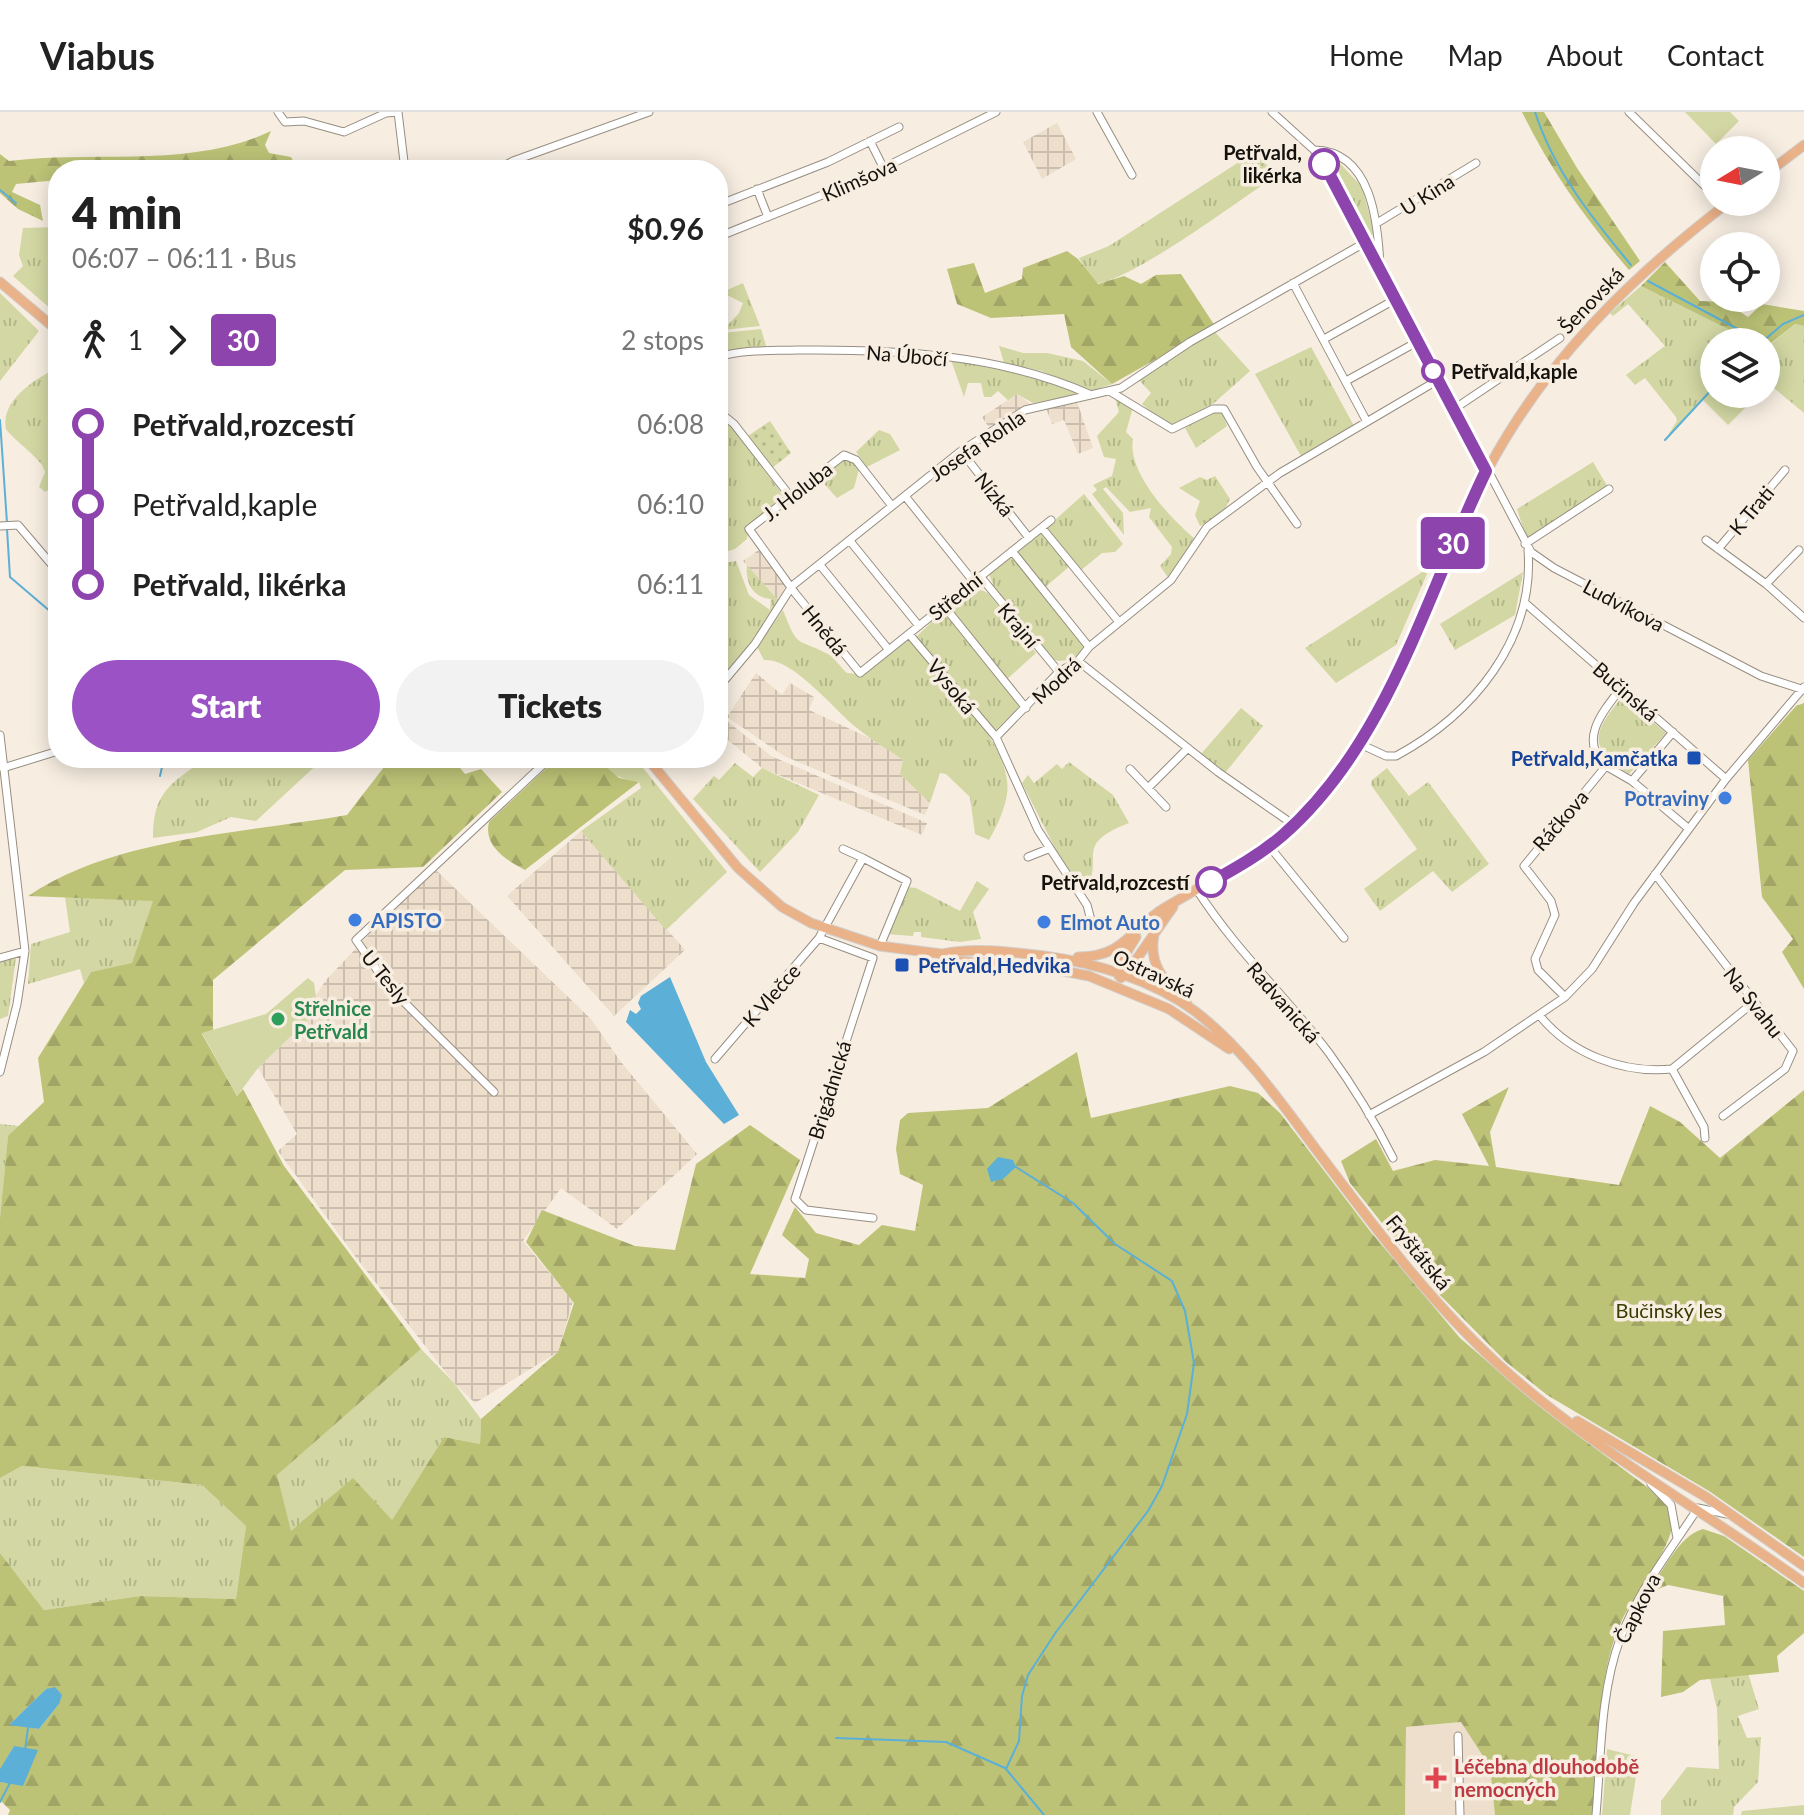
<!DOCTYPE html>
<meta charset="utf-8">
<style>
body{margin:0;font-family:Lato,sans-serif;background:#f2f2f2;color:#222;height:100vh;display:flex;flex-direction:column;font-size:30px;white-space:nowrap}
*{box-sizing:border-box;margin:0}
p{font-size:26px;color:#767676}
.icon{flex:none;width:44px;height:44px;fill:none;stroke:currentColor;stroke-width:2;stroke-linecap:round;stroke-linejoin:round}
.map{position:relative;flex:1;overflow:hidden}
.details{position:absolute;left:48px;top:48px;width:680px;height:608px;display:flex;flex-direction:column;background:#fff;border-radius:32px;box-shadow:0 4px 20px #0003}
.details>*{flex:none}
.badge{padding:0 16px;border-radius:6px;font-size:28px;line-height:52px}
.needle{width:52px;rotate:260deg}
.controls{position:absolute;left:1700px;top:24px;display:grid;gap:16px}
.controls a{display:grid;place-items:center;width:80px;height:80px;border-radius:50%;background:#fff;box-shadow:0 4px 20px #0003;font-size:40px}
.map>.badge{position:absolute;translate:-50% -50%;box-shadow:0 0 0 4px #fff}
.legs{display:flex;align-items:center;gap:12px;height:88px;padding:0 24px;font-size:26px}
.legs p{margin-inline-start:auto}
.overview{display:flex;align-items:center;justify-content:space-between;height:136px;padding:0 24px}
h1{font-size:44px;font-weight:800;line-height:60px}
.cta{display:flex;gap:16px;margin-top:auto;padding:16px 24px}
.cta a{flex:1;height:92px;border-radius:48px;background:#9b52c4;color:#fff;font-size:32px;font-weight:800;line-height:92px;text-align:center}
.cta a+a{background:#f2f2f2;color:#222}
ul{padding:0 24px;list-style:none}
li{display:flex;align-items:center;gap:28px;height:80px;font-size:30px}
li i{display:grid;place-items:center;width:12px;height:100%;margin:0 10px;background:currentColor}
li i::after{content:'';width:20px;height:20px;margin:-10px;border:6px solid;border-radius:50%;background:#fff}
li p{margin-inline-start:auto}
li:first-child i{background:linear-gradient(#0000 50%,currentColor 0)}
li:last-child i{background:linear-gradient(currentColor 50%,#0000 0)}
header{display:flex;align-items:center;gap:48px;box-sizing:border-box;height:112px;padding:0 40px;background:#fff;border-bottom:2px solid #e0e0e0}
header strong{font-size:38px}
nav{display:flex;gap:44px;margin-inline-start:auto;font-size:28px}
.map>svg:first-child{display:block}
.industrial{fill:url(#industrial-grid)}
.built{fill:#eedfcd}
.grass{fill:url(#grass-tufts)}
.forest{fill:url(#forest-firs);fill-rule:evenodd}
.park{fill:url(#park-dots)}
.pitch{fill:#d2d7a3}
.water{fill:#5cafd6}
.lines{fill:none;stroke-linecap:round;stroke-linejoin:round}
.stream{stroke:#5cafd6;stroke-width:2}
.minor-casing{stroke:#978e82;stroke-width:9}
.major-casing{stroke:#d0d0cf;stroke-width:11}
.minor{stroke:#fff;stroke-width:7}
.major{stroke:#eab289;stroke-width:9}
.line-1-casing{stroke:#fff;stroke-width:18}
.line-1{stroke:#8e44ad;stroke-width:12}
.stop-1-dot{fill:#fff;stroke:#8e44ad;stroke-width:4}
.transit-dot{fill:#1a4fb4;stroke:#f7ede1;stroke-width:3}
.shop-dot{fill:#3f7fe0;stroke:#f7ede1;stroke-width:3}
.leisure-dot{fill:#2e9e5b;stroke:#f7ede1;stroke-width:3}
.health-dot{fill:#e0444e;stroke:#f7ede1;stroke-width:3}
.labels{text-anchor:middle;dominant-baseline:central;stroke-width:7;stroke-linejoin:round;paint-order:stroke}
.stop-label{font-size:20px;font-weight:bold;fill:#15120d;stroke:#f7ede1;text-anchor:end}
.street-label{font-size:20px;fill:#15120d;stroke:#f7ede1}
.transit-label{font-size:20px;font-weight:bold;fill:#164399;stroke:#f7ede1;text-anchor:end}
.shop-label{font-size:20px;font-weight:bold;fill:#366cbe;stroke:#f7ede1;text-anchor:start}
.leisure-label{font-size:20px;font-weight:bold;fill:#27864d;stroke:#f7ede1;text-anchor:start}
.park-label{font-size:20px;fill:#393c00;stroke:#f7ede1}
.health-label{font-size:20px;font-weight:bold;fill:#be3a42;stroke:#f7ede1;text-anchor:start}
</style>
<header>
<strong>Viabus</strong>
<nav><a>Home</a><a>Map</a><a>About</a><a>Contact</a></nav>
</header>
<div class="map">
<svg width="1804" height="1703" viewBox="0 0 1804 1703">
<defs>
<pattern id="industrial-grid" width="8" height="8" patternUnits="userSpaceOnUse" patternTransform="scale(2)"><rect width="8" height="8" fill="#eedfcd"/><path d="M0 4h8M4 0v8" fill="none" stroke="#cbbeaf"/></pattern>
<pattern id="grass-tufts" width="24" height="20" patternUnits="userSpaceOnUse" patternTransform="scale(2)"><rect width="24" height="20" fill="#d2d7a3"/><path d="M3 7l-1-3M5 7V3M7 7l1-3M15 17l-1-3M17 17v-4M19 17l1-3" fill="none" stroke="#b3b88b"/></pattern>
<pattern id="forest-firs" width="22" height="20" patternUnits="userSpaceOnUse" patternTransform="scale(2)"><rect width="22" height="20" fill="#bcc377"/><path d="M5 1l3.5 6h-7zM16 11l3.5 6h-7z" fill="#a1a666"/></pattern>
<pattern id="park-dots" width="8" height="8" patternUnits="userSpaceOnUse" patternTransform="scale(2)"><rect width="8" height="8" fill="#d2d7a3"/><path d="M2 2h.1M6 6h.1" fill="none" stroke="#b3b88b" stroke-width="1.8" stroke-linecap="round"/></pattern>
</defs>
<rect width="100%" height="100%" fill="#f7ede1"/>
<path class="industrial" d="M1057,11L1076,47L1042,67L1023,30Z
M1017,282L1032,293L990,317L982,305Z
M1077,290L1093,336L1078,342L1064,308L1052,312L1046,296Z
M760,437L786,472L779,489L743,449Z
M756,561L782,583L790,571L814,585L809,598L878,630L903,648L900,662L930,691L925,703L784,644L727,605Z
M718,602L771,644L927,711L922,723L762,656L718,620Z
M581,719L685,838L614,904L507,784Z
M437,759L591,907L621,950L697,1042L617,1117L561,1076L523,1129L573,1189L558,1240L475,1291L454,1271L355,1144L278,1039L297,1022L258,956L318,898L316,883L326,868L418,771Z"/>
<path class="built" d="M1462,1610L1490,1655L1495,1703H1405L1406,1615Z"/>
<path class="grass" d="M1256,39L1267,53L1282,59C1251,80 1123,176 1093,171L1079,146L1109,134Z
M1334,45L1362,75L1375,123H1370L1331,50Z
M58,115V187L52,198L13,164L23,154L19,143L23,116Z
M743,171L760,214L723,218L739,201L743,191L729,184L718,188V182Z
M1641,174L1754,230H1714V282H1759L1728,313L1702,287L1665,328L1677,309L1676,305L1645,266L1635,273L1626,263L1665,234L1628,192L1613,204L1610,201Z
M0,181L39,219L0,269Z
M1795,212L1804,214V301L1769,272L1766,275V236Z
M761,217L767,237L724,239L727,233L722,221Z
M1214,219L1250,259L1214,291L1174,314L1164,311L1142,292L1151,281L1138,267Z
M999,234L1023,241H1047L1083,249L1112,272L1091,279L1041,259L1004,251Z
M1311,235L1354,314L1301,344L1255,262Z
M951,248L1049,268L1082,282L1033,291L1017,282L1008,288L998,279L991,285H984L981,271H968L964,285Z
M58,255V372L45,380L39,375L45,360L42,353C33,341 13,327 6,317C0,287 38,266 58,255Z
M1115,286L1133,295L1126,320L1133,327C1127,360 1170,406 1194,426L1169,467L1160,454L1171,442L1172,435L1149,405L1151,396L1130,400L1106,375L1103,377L1123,401L1124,423L1092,382L1097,378L1093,373L1112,364L1116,347L1104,345L1097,324L1119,300Z
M1214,298L1222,299L1227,314L1196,336L1185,316Z
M718,305L727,309L783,383L749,415L747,427L735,437L718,442Z
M879,318L890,322L900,338L867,355L856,340Z
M844,344L850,345L859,357L854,376L837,386L819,366Z
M1593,350L1609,377L1527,428L1517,397Z
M1215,364L1230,387L1223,401L1200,414L1195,403L1200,389L1179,376L1200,365L1207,368Z
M1084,382L1123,432L1115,440L1102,441L1080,459L1046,416Z
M1041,420L1071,453L1043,477L1016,442Z
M1011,443L1087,536C1076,546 1065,552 1050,547L995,477L989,462Z
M736,449L749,483L770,498L771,487C753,486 745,471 747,453L779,489L763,517L754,524L756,527L718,572V452Z
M1430,455L1396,533L1336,571L1305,536Z
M1523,460L1515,503L1455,538L1440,512Z
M974,475L988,481L1012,511L1007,515L1009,518L1015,515L1036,541L1007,567L951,500L950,495Z
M783,498C798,537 795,525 828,542C835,546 841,556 847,561L859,562L910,527C941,565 1001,620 1007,669C1010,687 998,713 989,728L975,722L970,685L946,662L940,661L930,691L900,662L903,648C888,637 871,628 857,616C834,598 794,546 764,548L757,535Z
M944,498L1021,593L997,617L994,619L916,525Z
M1623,584L1666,621L1629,662C1586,635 1593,620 1623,584Z
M1241,596L1263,614L1225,661L1201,642Z
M206,646H324L256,709L231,705L197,720L153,726C153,679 171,672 206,646Z
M603,646H635L727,760L666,818L581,719L641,676L639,670C625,667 603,663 603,646Z
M1069,650L1113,683L1129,711C1071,733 1106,746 1085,779L1059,744L1022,671L1028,663L1034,671L1057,652L1062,657Z
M735,651L753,665L762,656L819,683L798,720L760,760L693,687L714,664L719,668Z
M1387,656L1409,684L1428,670L1489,752L1452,780L1433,759L1380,799L1364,777L1417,737L1371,673L1372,668Z
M977,769L989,777L973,800L981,827L960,830L921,825V820H914L913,824L886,822L906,775L916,776L960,799Z
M65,785L154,788L132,852L91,860L84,871L80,857L28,872L31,832L70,820Z
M16,845L8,904L0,907V849Z
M0,1012L19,1014L8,1025L0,1106Z
M421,1237L454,1271L481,1307L480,1332L444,1325L392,1408L291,1420L276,1363Z
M22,1354L202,1373L246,1414L236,1487L140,1484L44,1498L0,1441V1366Z
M1748,1561L1759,1597L1738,1604L1747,1626L1761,1625L1758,1670L1734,1695L1733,1703H1661V1689L1687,1655L1719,1657L1717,1597L1710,1567Z
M1607,1637L1639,1645L1630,1703H1602Z
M1804,1693V1703H1741L1742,1699Z"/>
<path class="forest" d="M1522,0H1544L1577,56L1640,149L1629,158C1587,109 1550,58 1522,0Z
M271,19L265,33L269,41L291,45L298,58H266L252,49H181L128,58H58V68L16,72L12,80L40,93L43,109L18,97L0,81V42L9,49C94,38 191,57 271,19Z
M1067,139L1078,147L1098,172L1124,164L1141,172L1156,163L1181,162L1215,214L1112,272L1071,235L1064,202L991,206L957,192L947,157L974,151L985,181L1022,167L1023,156Z
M1665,150L1700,189L1725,190L1748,205L1762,192L1804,199V214L1795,212L1766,235V230H1754L1641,174Z
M1804,591V877L1782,840L1793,827L1762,785L1748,648L1796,594Z
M391,646H452L465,662L481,657L502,680L423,755L345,758L213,868V918L202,922L237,984L243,977L284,1054L421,1237L277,1363L291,1419L353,1366L392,1408L444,1325L480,1332L481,1307L558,1240L574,1191L526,1130L542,1098L635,1134L675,1138L696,1052L750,1013L800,1048L750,1162L805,1166L809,1147L782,1123L795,1095L816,1121L859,1133L882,1113L915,1119L923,1073L900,1062L896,1037L900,1008L908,1001L988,996L1077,940L1091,1006L1230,974L1258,981L1280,1001L1370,1119L1460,1226L1539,1294L1663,1387C1667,1394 1671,1401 1672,1410C1674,1433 1633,1485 1622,1508C1596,1563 1599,1643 1593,1703H1495L1490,1655L1461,1610L1406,1615L1405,1703H8L10,1698L0,1688V1670L23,1673L14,1634L0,1658V1441L44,1498L140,1484L236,1487L246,1414L202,1373L22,1354L0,1366V1106L8,1024L44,990L38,946L91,860L132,851L153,789L28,784C115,725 246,721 347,703ZM46,1577L59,1592L39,1617L10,1612Z
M557,646H603V652L619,666L639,670L525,758C506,748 483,734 489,710Z
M1509,975L1490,1020L1496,1055L1619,1073L1650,994L1680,1010L1720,1046L1804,978V1445L1709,1379L1547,1283L1506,1250L1437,1180L1350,1071L1341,1049L1376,1027L1393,1059L1435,1048L1489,1054L1462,1002Z
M1703,1417L1724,1424L1804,1479V1521L1777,1544L1779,1560L1700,1568L1683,1580L1661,1585L1663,1519L1725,1513L1723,1484L1668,1473L1654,1479L1651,1476C1664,1457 1680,1423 1703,1417Z"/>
<path class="park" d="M770,309L791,341L772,356L748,324Z"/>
<path class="pitch" d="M1685,0H1730L1739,9L1716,32Z
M308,866L314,871L318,898L258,956L237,984L202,921L266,902Z"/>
<path class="water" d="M670,865L706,950L739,1003L724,1012L626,910L630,898L636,902L641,897L638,891L641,884Z
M998,1045L1013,1048L1016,1055L1003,1067L991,1070L987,1057Z
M55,1575L62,1583L59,1592L39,1617L9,1613L46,1577Z
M14,1634L38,1638L23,1674L0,1670V1657Z"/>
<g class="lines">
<path class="stream" d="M1535,0C1554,59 1592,106 1631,153
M0,78L16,91
M1648,169L1762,230L1783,212L1804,203
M0,308L7,411
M1665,328L1714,275
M7,417L10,465L58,506
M160,664L164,646
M1016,1055L1073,1091L1115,1132L1172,1169L1185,1199L1194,1251L1187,1302L1162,1374L1148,1399L1056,1520L1028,1563L1022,1584L1019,1629L1006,1657L1044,1703
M836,1626L946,1630L1005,1656
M25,1638L28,1616
M0,1690L11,1669"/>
<g class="minor-casing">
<path id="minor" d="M278,0L285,10L304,9L344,20L386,1L398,0
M398,0L405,58
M1097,0L1132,63
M1272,0L1314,38L1331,61L1531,440L1554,456L1761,564L1804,578
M1629,0L1714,83
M870,29L884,57
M1314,38C1372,39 1378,111 1380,154
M497,58L513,49L649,0
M757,77L768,105
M718,93L828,50L899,15
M1377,111L1476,51
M718,125L857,69L996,0
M1293,171L1367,310
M1324,227L1396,187
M718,245C744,237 771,239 798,238C895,237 999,242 1089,282
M1346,269L1417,230
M1111,280L1172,317L1213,297H1224L1257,355L1297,412
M1454,297L1560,226
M718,299L734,312L790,384
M961,339L1029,426
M905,384L973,469
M892,394L856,348L844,343L749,417L795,481L860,561L1051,408
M0,414L18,413L58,460
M1042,416L1119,510
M1706,428L1766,472L1804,506
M850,429L919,514
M1525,432L1609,377
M1718,437L1785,358
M1012,439L1089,535
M820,453L889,538
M980,464L1059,560
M1766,472L1799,438
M1525,491L1726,667
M944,494L1026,596
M909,522L996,625
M1078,549L1218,660L1294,713
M718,576L755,532L792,474L961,339L1025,298L1121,276L1190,230L1366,130
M0,623L25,839L17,892L0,960
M1360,632L1386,644H1396C1472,603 1535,528 1528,438
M1606,654L1632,669L1689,717
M3,656L58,639
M1130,657L1166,695
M1632,669L1673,620
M1148,676L1188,636
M1269,734L1344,826
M843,737L863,746
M1028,745L1048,737
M1655,762L1793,939L1785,957L1723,1004
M1197,778C1237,840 1286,884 1329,941C1353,974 1375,1010 1393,1046
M1092,812L1087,793L1038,718L996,625L1059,560L1078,549L1089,535L1171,468L1207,415L1280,361L1438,268
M819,826L873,846L795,1087L806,1098L873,1106
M0,846L25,839
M1565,885L1538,858L1535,847L1555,803L1551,789L1524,754L1606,654C1577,628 1604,598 1622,575
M1540,904C1571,942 1623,962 1672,957L1704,1015L1705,1026
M715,947L819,826L863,746L907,769L880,834
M1672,957L1754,890
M494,980L389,875L356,828L550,646
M1369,1003L1484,940L1565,885L1592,857L1634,791L1726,667L1804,575
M1651,1372L1671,1393L1677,1426
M1698,1396L1727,1402
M1458,1624L1460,1703
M1596,1703C1601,1646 1600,1581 1620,1527C1638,1479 1670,1439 1698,1396"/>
</g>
<g class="major-casing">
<path id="major" d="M1766,62L1804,33
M0,170L58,219
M647,646L738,756L782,795L811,811L880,834L942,842L958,849L1053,857L1089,864L1169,897L1229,937
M1154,823C1148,855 1166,870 1187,891
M942,842C974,835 1011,840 1044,844C1096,851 1153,868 1196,900C1243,936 1280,989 1315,1036C1372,1112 1429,1189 1499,1253C1591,1337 1703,1398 1804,1471
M1078,845C1126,845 1130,816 1166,795C1265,738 1320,708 1376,603C1414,522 1445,437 1487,359C1545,249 1631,165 1729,90
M1119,864L1131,855L1173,795
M1121,866L1122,848L1136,825
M1577,1309L1706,1385L1804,1454"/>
</g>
<use href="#minor" class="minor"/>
<use href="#major" class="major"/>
</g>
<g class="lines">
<g class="line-1-casing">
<path id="line-1" d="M1211,770C1236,756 1261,742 1283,723C1389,630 1426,482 1486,359L1324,52"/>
</g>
<use href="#line-1" class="line-1"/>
</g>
<g class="stop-1-dot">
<circle cx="1324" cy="52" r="14"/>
<circle cx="1433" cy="259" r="10"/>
<circle cx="1211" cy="770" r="14"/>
</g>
<g class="transit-dot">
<rect x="1686" y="638" width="16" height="16" rx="4"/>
<rect x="894" y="845" width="16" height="16" rx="4"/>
</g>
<g class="shop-dot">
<circle cx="1725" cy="686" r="8"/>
<circle cx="355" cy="808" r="8"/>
<circle cx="1044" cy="810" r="8"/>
</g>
<circle class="leisure-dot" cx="278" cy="907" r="8"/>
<path class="health-dot" d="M1432 1654h8v8h8v8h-8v8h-8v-8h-8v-8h8z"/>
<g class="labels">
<g class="stop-label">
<text x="1302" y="40">Petřvald,<tspan x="1302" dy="23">likérka</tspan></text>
<text x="1451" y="259" text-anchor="start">Petřvald,kaple</text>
<text x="1189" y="770">Petřvald,rozcestí</text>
</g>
<g class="street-label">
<text transform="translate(859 67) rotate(-24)">Klimšova</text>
<text transform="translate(1427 82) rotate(-32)">U Kina</text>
<text transform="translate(1591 188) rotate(-46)">Šenovská</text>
<text transform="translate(907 243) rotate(5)">Na Úbočí</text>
<text transform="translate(977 333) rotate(-34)">Josefa Rohla</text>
<text transform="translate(797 379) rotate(-38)">J. Holuba</text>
<text transform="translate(995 382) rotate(52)">Nízká</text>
<text transform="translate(1751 398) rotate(-50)">K Trati</text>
<text transform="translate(955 484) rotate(-39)">Střední</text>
<text transform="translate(1624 493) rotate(28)">Ludvíkova</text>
<text transform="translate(1019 513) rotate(50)">Krajní</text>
<text transform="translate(825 518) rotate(51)">Hnědá</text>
<text transform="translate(1056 568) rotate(-43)">Modrá</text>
<text transform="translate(952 574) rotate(51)">Vysoká</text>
<text transform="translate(1626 579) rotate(41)">Bučinská</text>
<text transform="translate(1560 708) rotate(-49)">Ráčkova</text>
<text transform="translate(1154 861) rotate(25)">Ostravská</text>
<text transform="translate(386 865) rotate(51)">U Tesly</text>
<text transform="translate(771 883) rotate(-49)">K Vlečce</text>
<text transform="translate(1284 890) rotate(49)">Radvanická</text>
<text transform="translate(1754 890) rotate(52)">Na Svahu</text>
<text transform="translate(829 978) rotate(-73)">Brigádnická</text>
<text transform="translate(1419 1140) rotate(51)">Fryštátská</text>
<text transform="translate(1637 1496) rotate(-63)">Čapkova</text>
</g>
<g class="transit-label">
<text x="1678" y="646">Petřvald,Kamčatka</text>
<text x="918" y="853" text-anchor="start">Petřvald,Hedvika</text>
</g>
<g class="shop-label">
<text x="1709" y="686" text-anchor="end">Potraviny</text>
<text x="371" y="808">APISTO</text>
<text x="1060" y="810">Elmot Auto</text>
</g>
<g class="leisure-label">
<text x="294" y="896">Střelnice<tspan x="294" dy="23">Petřvald</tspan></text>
</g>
<g class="park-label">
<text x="1669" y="1198">Bučinský les</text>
</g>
<g class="health-label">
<text x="1454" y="1654">Léčebna dlouhodobě<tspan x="1454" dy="23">nemocných</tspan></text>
</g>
</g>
</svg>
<div class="controls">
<a><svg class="needle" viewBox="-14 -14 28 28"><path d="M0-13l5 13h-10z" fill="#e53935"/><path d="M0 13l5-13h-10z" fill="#767676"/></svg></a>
<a><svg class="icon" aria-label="locate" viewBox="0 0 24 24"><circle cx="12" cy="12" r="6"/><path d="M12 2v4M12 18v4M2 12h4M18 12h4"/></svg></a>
<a><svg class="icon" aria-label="layers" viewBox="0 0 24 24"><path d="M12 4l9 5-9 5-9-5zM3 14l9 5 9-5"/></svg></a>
</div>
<b class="badge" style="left:1453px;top:431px;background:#8e44ad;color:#fff">30</b>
<section class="details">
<div class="overview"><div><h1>4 min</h1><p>06:07 – 06:11 · Bus</p></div><b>$0.96</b></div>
<div class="legs"><svg class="icon" aria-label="walk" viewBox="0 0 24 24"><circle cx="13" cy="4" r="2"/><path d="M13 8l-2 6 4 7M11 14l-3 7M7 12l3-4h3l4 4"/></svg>1<svg class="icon" aria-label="forward" viewBox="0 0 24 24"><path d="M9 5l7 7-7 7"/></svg><b class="badge" style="background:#8e44ad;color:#fff">30</b><p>2 stops</p></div>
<ul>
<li><i style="color:#8e44ad"></i><b>Petřvald,rozcestí</b><p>06:08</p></li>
<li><i style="color:#8e44ad"></i><span>Petřvald,kaple</span><p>06:10</p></li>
<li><i style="color:#8e44ad"></i><b>Petřvald, likérka</b><p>06:11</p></li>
</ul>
<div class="cta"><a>Start</a><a>Tickets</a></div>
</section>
</div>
